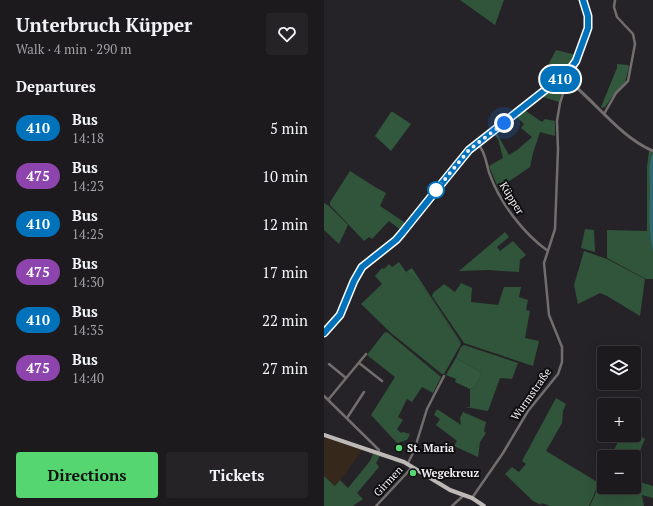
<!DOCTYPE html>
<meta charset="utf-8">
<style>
body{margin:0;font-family:"PT Serif",serif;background:#252326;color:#f1f3f6;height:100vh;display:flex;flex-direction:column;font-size:15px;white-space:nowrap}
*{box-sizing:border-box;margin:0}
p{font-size:13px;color:#a0a1a4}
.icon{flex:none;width:22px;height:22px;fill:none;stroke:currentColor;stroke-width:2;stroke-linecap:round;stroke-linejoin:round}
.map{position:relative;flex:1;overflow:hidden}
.sheet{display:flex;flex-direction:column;background:#1c1a1d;width:324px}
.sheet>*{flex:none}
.badge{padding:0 8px;border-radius:13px;font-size:14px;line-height:26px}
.buttons{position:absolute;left:273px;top:346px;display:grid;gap:8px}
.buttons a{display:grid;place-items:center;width:44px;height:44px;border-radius:4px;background:#1c1a1d;box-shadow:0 4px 16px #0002,0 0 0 1px #3a383b;font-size:20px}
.you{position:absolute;width:20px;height:20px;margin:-10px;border:3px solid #fff;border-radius:50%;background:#1a73e8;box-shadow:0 0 0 6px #1a73e833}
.map>.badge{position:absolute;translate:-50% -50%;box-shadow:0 0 0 2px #fff}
h2{padding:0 16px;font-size:15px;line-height:36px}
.round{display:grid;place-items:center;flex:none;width:42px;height:42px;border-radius:4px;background:#252326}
.head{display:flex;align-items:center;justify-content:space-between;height:68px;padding:0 16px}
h1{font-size:19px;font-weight:700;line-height:30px}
.button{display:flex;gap:8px;margin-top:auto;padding:8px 16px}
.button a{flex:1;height:46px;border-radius:4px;background:#56d671;color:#111;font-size:16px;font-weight:700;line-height:46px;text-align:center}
.button a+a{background:#252326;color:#f1f3f6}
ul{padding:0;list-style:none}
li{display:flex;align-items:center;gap:12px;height:48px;padding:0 16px}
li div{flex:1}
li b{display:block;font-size:15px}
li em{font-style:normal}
li .badge{min-width:44px;font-weight:700;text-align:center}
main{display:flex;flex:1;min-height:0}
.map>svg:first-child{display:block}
.commercial{fill:#36281b}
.green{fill:#30553b}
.forest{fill:#32583e}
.water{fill:#2f6a72}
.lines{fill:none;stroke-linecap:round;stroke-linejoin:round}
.minor{stroke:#716e6d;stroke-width:2.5}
.tertiary{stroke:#716e6d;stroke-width:3}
.primary{stroke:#beb9b7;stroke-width:4}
.line-casing{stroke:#fff;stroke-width:9}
.line{stroke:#0072bc;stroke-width:6}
.walk{stroke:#f1eff2;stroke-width:4;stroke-dasharray:0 7.2}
.stop-dot{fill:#fff;stroke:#0072bc;stroke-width:2}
.poi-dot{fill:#56d671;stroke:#0e0d0f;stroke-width:1.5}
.labels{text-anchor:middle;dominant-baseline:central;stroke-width:4;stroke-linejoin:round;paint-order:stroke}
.street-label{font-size:11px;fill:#f1eff2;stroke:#0e0d0f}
.poi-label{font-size:11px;font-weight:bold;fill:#f1eff2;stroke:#0e0d0f;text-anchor:start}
</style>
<main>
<section class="sheet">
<div class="head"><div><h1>Unterbruch Küpper</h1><p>Walk · 4 min · 290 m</p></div><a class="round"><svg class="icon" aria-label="heart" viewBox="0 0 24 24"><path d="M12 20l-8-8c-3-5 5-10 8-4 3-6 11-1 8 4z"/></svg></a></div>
<h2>Departures</h2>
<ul>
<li><span class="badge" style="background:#0072bc;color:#fff">410</span><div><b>Bus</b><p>14:18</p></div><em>5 min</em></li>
<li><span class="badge" style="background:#8e44ad;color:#fff">475</span><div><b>Bus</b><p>14:23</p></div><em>10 min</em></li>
<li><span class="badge" style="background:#0072bc;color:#fff">410</span><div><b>Bus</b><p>14:25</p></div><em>12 min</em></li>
<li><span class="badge" style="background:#8e44ad;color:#fff">475</span><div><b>Bus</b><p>14:30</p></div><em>17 min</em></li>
<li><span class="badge" style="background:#0072bc;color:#fff">410</span><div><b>Bus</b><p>14:35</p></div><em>22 min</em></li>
<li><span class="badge" style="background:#8e44ad;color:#fff">475</span><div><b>Bus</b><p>14:40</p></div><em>27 min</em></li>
</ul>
<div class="button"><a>Directions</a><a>Tickets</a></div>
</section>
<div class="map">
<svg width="329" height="506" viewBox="0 0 329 506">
<rect width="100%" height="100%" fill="#252327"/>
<path class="commercial" d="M0,437L37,450L36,453L12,486L0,476Z"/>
<path class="green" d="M136,0H180L171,25Z
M232,50L252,55L245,67L237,74L225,63Z
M235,83L239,87L235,102L216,96Z
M199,109L218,122L221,119L231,121V136L216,132L209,153L206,167L181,184L182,186L175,190L165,166L179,158L174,139L170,134L172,132L185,155L193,150L208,137L197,128L200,124L191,115Z
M325,151L329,153L326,165V220L327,241L329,252V279H322L283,258V230L323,231V167Z
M26,171L51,187L62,193L56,206L83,224L78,231L65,221L48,239L45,237L40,241L6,205V202Z
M0,203L5,206L24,225L15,244L0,230Z
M261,229L270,230L271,252L257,248Z
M181,232L185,237L173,247L176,251L189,241L202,255L196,260L195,272L164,270L135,271Z
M260,251L283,259L321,279L316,316L283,296L276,293L254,304L250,285Z
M75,262L82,272L90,277L98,285L137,344L120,374H118L67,333L37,304L58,284L51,276L58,268L60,269L65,264L68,267Z
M137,283L148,288L147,302L174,305L180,287H197L195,297L204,300L202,310L206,311L201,338L215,341L209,366L140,343L108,296L109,293L120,284L131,292Z
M63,332L117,377L109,393L98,387L88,402L83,399L74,417L79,420L73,429L77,433L79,432L86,434L83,440L76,442L74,444L47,415L71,377L43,355L60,333Z
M140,345L194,363L188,379L176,378L164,411L141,407H146V389L151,387L158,373L132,358L137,347Z
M232,398L242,404L239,411L238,423L222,451L275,483L265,506H226L218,503L217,505L209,501L181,474L188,467L195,472L202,464L198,461Z
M113,409L137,425L136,418L139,412L162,422L160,431L162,433L156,442L154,457L130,446L133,441L112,425L116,419L110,415Z
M310,431L321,439L310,465V457H287L297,435H310Z
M49,454L56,456L52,463L55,467L33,493L39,499L29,506H0V476L11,486L16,480L24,488L46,461Z
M310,467L315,468L316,482L329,486V498L318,495L320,506H266L280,474V487H310Z"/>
<path class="forest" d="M293,64L304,65L305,67L301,82L291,93L281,107L278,108L277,107L293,68Z
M67,112H69L87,124L67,151L51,136Z
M88,268L136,341L137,344L98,285L90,277L82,272Z
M132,358L158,373L151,387L146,389L131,382L132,379L122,375Z"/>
<path class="water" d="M329,153V252C324,231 326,209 326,187C326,176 324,163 329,153Z"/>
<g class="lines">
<path class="minor" d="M280,114L292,93L304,81L311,44L309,34L293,17L290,7L291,0
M154,144C162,152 162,165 166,175C176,203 200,234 224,251
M35,363L58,381
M5,364L22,378
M0,396L55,450L54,453
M4,400L42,354
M23,418L40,392
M84,463L90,451L103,409L120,376
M148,498L179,453L204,411L234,374L238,362V347L225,315L220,263L231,229L234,149L233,121L236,103L242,84
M52,506L81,475L88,467
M128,506L140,495"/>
<path class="tertiary" d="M238,78C242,85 247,84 253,88C277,109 299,138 329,151
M0,333L15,315L30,281L38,267L71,240L79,233L119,182L145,151L244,72L252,61L264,28V16L259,0"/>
<path class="primary" d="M0,435L80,462L126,490L148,498L160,506"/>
</g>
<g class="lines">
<g class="line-casing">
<path id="line" d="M0,333L16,315L30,281L38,267L72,240L78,233L119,182L145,150L244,72L252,61L264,28V16L259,0"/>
</g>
<use href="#line" class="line"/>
<path class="walk" d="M112,190L145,150L180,123"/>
</g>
<circle class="stop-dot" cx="112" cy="190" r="8"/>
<g class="poi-dot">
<circle cx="75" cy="448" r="4"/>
<circle cx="89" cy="473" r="4"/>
</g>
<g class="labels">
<g class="street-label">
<text transform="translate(188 198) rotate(58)">Küpper</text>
<text transform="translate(207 394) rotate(-55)">Wurmstraße</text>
<text transform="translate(64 481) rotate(-47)">Girmen</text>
</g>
<g class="poi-label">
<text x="83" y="448">St. Maria</text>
<text x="97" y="473">Wegekreuz</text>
</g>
</g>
</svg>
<div class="buttons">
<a><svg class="icon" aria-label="layers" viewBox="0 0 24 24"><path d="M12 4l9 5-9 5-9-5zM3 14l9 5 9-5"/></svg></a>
<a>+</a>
<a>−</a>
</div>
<div class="you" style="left:180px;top:123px"></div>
<b class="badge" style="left:236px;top:79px;background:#0072bc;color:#fff">410</b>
</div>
</main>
